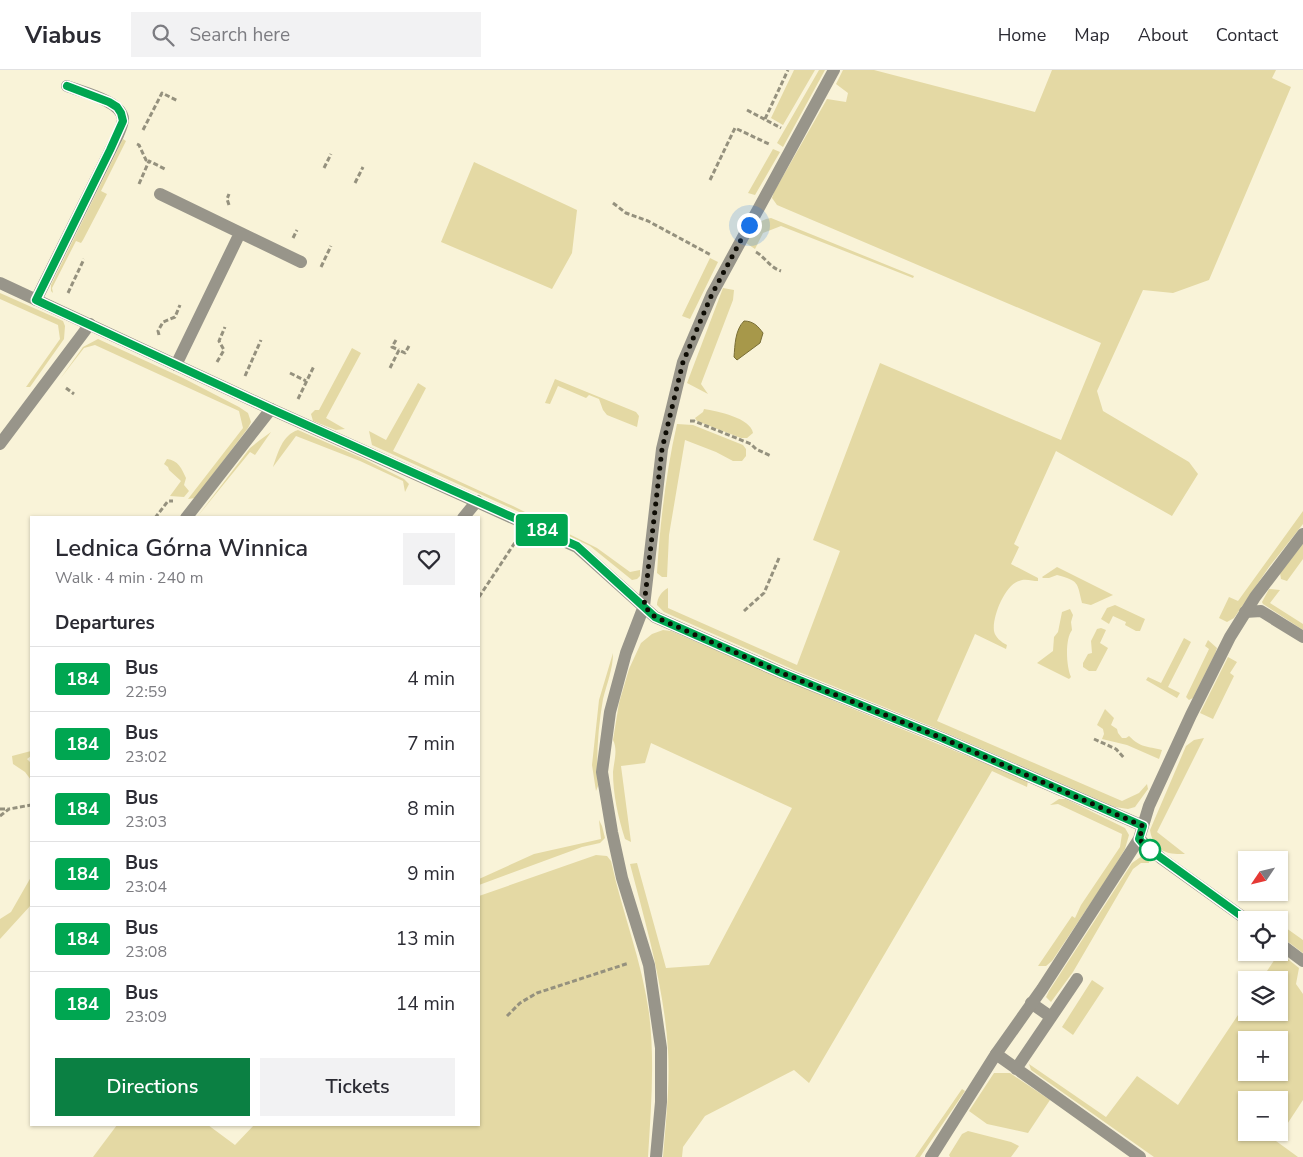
<!DOCTYPE html>
<meta charset="utf-8">
<style>
body{margin:0;font-family:"Nunito Sans",sans-serif;background:#f2f2f3;color:#2b2b33;height:100vh;display:flex;flex-direction:column;font-size:19px;white-space:nowrap}
*{box-sizing:border-box;margin:0}
p{font-size:16px;color:#7c7c81}
.icon{flex:none;width:28px;height:28px;fill:none;stroke:currentColor;stroke-width:2;stroke-linecap:round;stroke-linejoin:round}
.map{position:relative;flex:1;overflow:hidden}
.panel{position:absolute;left:30px;top:446px;width:450px;height:610px;display:flex;flex-direction:column;background:#fff;border-radius:0px;box-shadow:0 1px 4px #0004}
.panel>*{flex:none}
.badge{padding:0 10px;border-radius:4px;font-size:18px;line-height:32px}
.needle{width:32px;rotate:235deg}
.buttons{position:absolute;left:1238px;top:781px;display:grid;gap:10px}
.buttons a{display:grid;place-items:center;width:50px;height:50px;border-radius:0px;background:#fff;box-shadow:0 1px 4px #0004;font-size:25px}
.you{position:absolute;width:25px;height:25px;margin:-12px;border:4px solid #fff;border-radius:50%;background:#1a73e8;box-shadow:0 0 0 8px #1a73e833}
.map>.badge{position:absolute;translate:-50% -50%;box-shadow:0 0 0 2px #fff}
h2{padding:0 25px;font-size:19px;line-height:45px}
.round{display:grid;place-items:center;flex:none;width:52px;height:52px;border-radius:0px;background:#f2f2f3}
.summary{display:flex;align-items:center;justify-content:space-between;height:85px;padding:0 25px}
h1{font-size:24px;font-weight:600;line-height:38px}
.cta{display:flex;gap:10px;margin-top:auto;padding:10px 25px}
.cta a{flex:1;height:58px;border-radius:0px;background:#0b8043;color:#fff;font-size:20px;font-weight:600;line-height:58px;text-align:center}
.cta a+a{background:#f2f2f3;color:#2b2b33}
ul{padding:0;list-style:none}
li{display:flex;align-items:center;gap:15px;height:65px;padding:0 25px;border-top:1px solid #e1e1e2}
li div{flex:1}
li b{display:block;font-size:19px}
li em{font-style:normal}
li .badge{min-width:55px;font-weight:700;text-align:center}
header{display:flex;align-items:center;gap:30px;box-sizing:border-box;height:70px;padding:0 25px;background:#fff;border-bottom:1px solid #e1e1e2}
header strong{font-size:24px}
nav{display:flex;gap:28px;margin-inline-start:auto;font-size:18px}
.search{width:350px;height:45px;background:#f2f2f3;display:flex;align-items:center;gap:12px;box-sizing:border-box;padding:0 18px;border-radius:0px;color:#7c7c81;font-size:19px}
.map>svg:first-child{display:block}
.green{fill:#e4d9a4;fill-rule:evenodd}
.water{fill:#a7984a;stroke:#796e35}
.lines{fill:none;stroke-linecap:round;stroke-linejoin:round}
.path{stroke:#95917e;stroke-width:3;stroke-dasharray:5 2.5;stroke-linecap:butt}
.lane{stroke:#98958a;stroke-width:12}
.street{stroke:#98958a;stroke-width:12}
.line-casing{stroke:#fff;stroke-width:11}
.line{stroke:#00a651;stroke-width:8}
.walk{stroke:#0e0c04;stroke-width:5;stroke-dasharray:0 9}
.stop-dot{fill:#fff;stroke:#00a651;stroke-width:2.5}
</style>
<header>
<strong>Viabus</strong>
<div class="search"><svg class="icon" aria-label="search" viewBox="0 0 24 24"><circle cx="10" cy="10" r="6"/><path d="M15 15l6 6"/></svg>Search here</div>
<nav><a>Home</a><a>Map</a><a>About</a><a>Contact</a></nav>
</header>
<div class="map">
<svg width="1303" height="1087" viewBox="0 0 1303 1087">
<rect width="100%" height="100%" fill="#f9f3d8"/>
<path class="green" d="M794,0H815L783,55L771,48Z
M819,0H825L783,77L777,73Z
M843,0H874L1035,42L1052,0H1276L1272,8L1291,17L1209,210L1173,223L1143,220L1097,321L1103,341L1189,392L1198,404L1172,446L1056,381L1014,474L1019,477L1011,494L1038,508V511C1032,511 1025,508 1019,511C1005,515 992,547 994,561C995,567 1001,572 1007,575L1006,579L975,564L937,651L1122,731L1139,723L1147,714L1148,719L1135,737L1128,739L1115,737L935,658L794,600L664,542L657,535C657,528 662,521 668,518V538L797,595L840,481L813,470L880,293L1061,370L1101,273L777,135L772,128L774,122L827,29L846,32L848,23L836,14Z
M123,69L126,71L101,121L107,124L83,170L81,173L76,171L52,218L53,223L51,221V215Z
M773,79L780,82L755,125L748,123Z
M474,92L577,140L572,183L552,219L441,172Z
M771,148L914,206L913,208L781,156L763,163L755,179L746,173C752,161 756,150 771,148Z
M710,188L718,192L690,249L682,246Z
M723,218L734,220L733,230L701,314L708,324L687,313Z
M0,223L63,251L65,256L64,269L30,317H26L60,269L58,255L0,229Z
M98,269L183,308L239,337L248,343L251,352L248,358L195,428L188,429L243,358L239,341L95,275L84,278L60,309L83,277Z
M352,278L361,283L326,348L345,359L336,360L313,351L311,344L315,340H319Z
M555,309L636,342L639,346L637,357L607,345L603,340L599,329L589,325L586,328L558,316L550,334L545,333Z
M418,313L426,318L393,381L513,436L597,478L630,502L640,500V506L637,509L632,510L590,476L515,440L372,375L369,361L386,370Z
M704,339C717,341 751,348 753,363L747,368H741L697,351L695,348L703,342Z
M677,354L693,355L743,375L746,379V386L742,391H733L716,382L685,370L669,465L667,507H662L657,503C660,453 666,402 677,354Z
M298,360L362,388L404,409L409,414L405,422L403,411L360,391L296,366L273,397C278,383 282,365 298,360Z
M271,362L255,385L250,382L197,447L250,378L260,370Z
M167,389C178,390 182,399 186,408L184,415L189,421L184,427L170,426L181,411L169,400L168,397L164,394Z
M1303,441V454L1269,497L1234,548L1227,552L1219,548L1229,527L1238,531Z
M1303,474V489L1287,511L1281,509L1280,503Z
M1057,497L1113,525L1091,535L1082,533C1077,512 1079,511 1057,505L1049,508H1043L1042,507Z
M1269,519L1280,520L1270,533L1303,554V560L1263,534L1262,532Z
M1115,535L1145,549L1140,561H1136L1125,555L1126,552L1113,546L1109,554L1101,549L1107,538Z
M1070,539L1073,545L1071,552L1072,560C1065,569 1066,596 1071,607L1069,609L1037,593L1053,581L1054,567L1058,562L1062,542Z
M1101,558L1106,560L1100,573L1108,578L1096,601H1089L1083,597V593L1088,584L1092,583L1091,571L1097,559Z
M663,560L671,561L846,636L1028,711L1027,717L992,701L809,1013L794,1000L705,1046L683,1077L682,1087H663C666,1051 670,1016 668,980C664,916 646,855 630,794L637,793L666,898L709,895L792,738L651,673L645,693L621,696L631,772L625,769C618,747 613,724 613,702C614,691 618,680 613,670L619,633L629,599L641,573L652,564Z
M1184,568L1191,572L1168,617L1180,623L1177,628L1146,610L1148,607L1161,613Z
M1208,570L1217,578L1215,584L1193,628L1189,630L1186,627L1209,579L1205,576Z
M613,583C613,599 607,613 603,629C598,658 596,686 598,716L596,721L592,695L599,630Z
M1228,587L1237,592L1230,603L1234,606L1213,649L1200,643Z
M1105,639L1114,648L1111,655L1117,659L1118,663L1122,668H1126L1129,666C1141,678 1147,676 1162,680L1159,689L1127,675L1102,669L1104,664L1103,659L1097,655Z
M1204,668L1157,762L1185,784C1166,785 1153,780 1150,760L1186,676L1194,670Z
M31,681V686L27,689L31,693V710L25,702L13,694L12,686Z
M1059,729H1066L1125,758L1129,765L1125,779L1108,807L1052,891L1046,896H1038L1072,846L1075,848L1081,835L1120,777L1122,764L1058,734L1050,735Z
M599,750L602,756L605,768L600,773L582,777L479,815V809L534,784L601,769Z
M596,785L607,786L611,791C622,842 642,891 649,943C655,990 651,1039 648,1087H93L117,1055H208L235,1075L254,1055H479V826Z
M1142,786L1148,788L1149,793H1141L1133,799L1073,902L1051,932L1046,927L1049,921L1132,793Z
M31,807V835L0,869V849L11,842Z
M1279,853L1303,870V883L1279,865Z
M1279,882L1299,898L1296,914L1303,924V1030L1276,1071L1298,1087H1154L1031,1000L1029,994L1106,1047L1137,1006L1178,1035L1246,933V942H1279V910H1261L1277,886L1273,883ZM1246,970H1279V1002H1246ZM1246,1030H1279V1062H1246Z
M1092,910L1104,918L1073,965L1062,957Z
M994,1003H1010L1050,1030L1028,1063L987,1054L969,1041Z
M962,1019L965,1021L920,1087H915Z
M968,1061L1011,1072L1019,1076L1011,1087H950L949,1085L962,1064Z"/>
<path class="water" d="M744,251C753,251 758,256 763,263L760,273L737,290L734,287C735,275 735,260 744,251Z"/>
<g class="lines">
<path class="path" d="M747,40L781,58
M765,49L788,0
M143,60L162,23L178,31
M137,74L139,75L146,90L149,91
M324,98L331,84
M710,110L735,58L771,75
M355,113L363,97
M139,114L149,91L165,99
M613,133L626,143L648,151L711,185
M229,135L227,129L229,124
M293,168L297,160
M756,182C766,188 769,197 781,201
M321,197L331,176
M68,223L84,189
M159,265L158,261L163,252L175,247L180,235
M396,270L392,277L399,280
M217,292L224,280L219,271L225,257
M390,298L399,280L405,283L409,276
M290,303L306,311
M245,306L261,270
M66,318L74,324
M298,329L314,296
M690,351H694L751,374L756,379L771,386
M155,448L168,431H173
M479,527L516,471
M744,541L764,523L779,488
M1094,669L1116,679L1124,688
M0,739H8
M0,746L9,739L31,735
M507,946L520,933L537,923L629,893"/>
<path class="lane" d="M160,124L301,192
M36,230L118,65C120,60 123,54 123,49C122,31 82,22 67,16
M176,295L240,163
M0,374L90,254
M186,448L271,339
M463,448L477,431
M1245,542L1261,541L1303,567
M1031,933L1051,947
M996,984L1140,1087
M1016,999L1077,909"/>
<path class="street" d="M0,213L273,340L577,477L655,547L782,603L942,668L1143,756
M1139,769L1162,789L1247,850
M1279,873L1303,891
M656,1087L661,1032V978L649,895L622,808L612,762L602,702L610,642L626,583L644,536L662,379L683,292L712,224L834,0
M931,1087L996,984L1042,919L1139,769L1149,736L1191,645L1230,567L1255,527L1303,464"/>
</g>
<g class="lines">
<g class="line-casing">
<path id="line" d="M67,16L109,32L117,37L121,43L123,51L110,80L36,230L273,340L577,476L655,547L782,603L942,668L1143,756L1139,769L1146,777L1247,850"/>
</g>
<use href="#line" class="line"/>
<path class="walk" d="M749,155L712,224L683,292L662,379L644,536L655,547L782,603L942,668L1143,756L1139,769L1150,780"/>
</g>
<circle class="stop-dot" cx="1150" cy="780" r="10"/>
</svg>
<div class="buttons">
<a><svg class="needle" viewBox="-14 -14 28 28"><path d="M0-13l5 13h-10z" fill="#e53935"/><path d="M0 13l5-13h-10z" fill="#7c7c81"/></svg></a>
<a><svg class="icon" aria-label="locate" viewBox="0 0 24 24"><circle cx="12" cy="12" r="6"/><path d="M12 2v4M12 18v4M2 12h4M18 12h4"/></svg></a>
<a><svg class="icon" aria-label="layers" viewBox="0 0 24 24"><path d="M12 4l9 5-9 5-9-5zM3 14l9 5 9-5"/></svg></a>
<a>+</a>
<a>−</a>
</div>
<div class="you" style="left:749px;top:155px"></div>
<b class="badge" style="left:542px;top:460px;background:#00a651;color:#fff">184</b>
<section class="panel">
<div class="summary"><div><h1>Lednica Górna Winnica</h1><p>Walk · 4 min · 240 m</p></div><a class="round"><svg class="icon" aria-label="heart" viewBox="0 0 24 24"><path d="M12 20l-8-8c-3-5 5-10 8-4 3-6 11-1 8 4z"/></svg></a></div>
<h2>Departures</h2>
<ul>
<li><span class="badge" style="background:#00a651;color:#fff">184</span><div><b>Bus</b><p>22:59</p></div><em>4 min</em></li>
<li><span class="badge" style="background:#00a651;color:#fff">184</span><div><b>Bus</b><p>23:02</p></div><em>7 min</em></li>
<li><span class="badge" style="background:#00a651;color:#fff">184</span><div><b>Bus</b><p>23:03</p></div><em>8 min</em></li>
<li><span class="badge" style="background:#00a651;color:#fff">184</span><div><b>Bus</b><p>23:04</p></div><em>9 min</em></li>
<li><span class="badge" style="background:#00a651;color:#fff">184</span><div><b>Bus</b><p>23:08</p></div><em>13 min</em></li>
<li><span class="badge" style="background:#00a651;color:#fff">184</span><div><b>Bus</b><p>23:09</p></div><em>14 min</em></li>
</ul>
<div class="cta"><a>Directions</a><a>Tickets</a></div>
</section>
</div>
